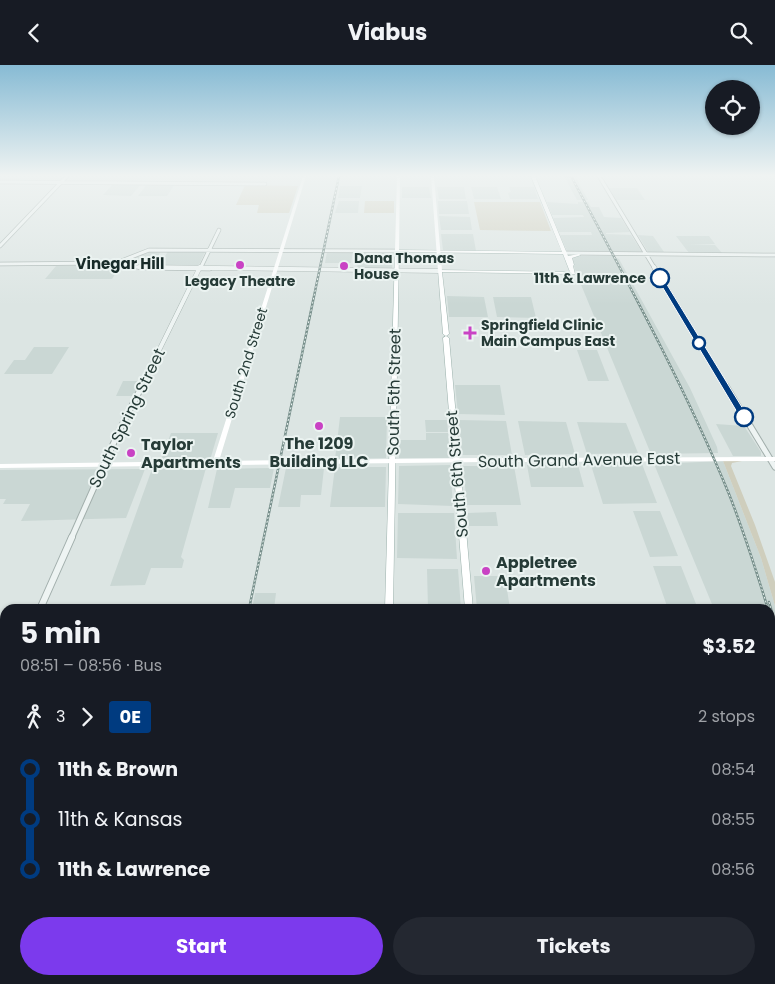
<!DOCTYPE html>
<meta charset="utf-8">
<style>
body{margin:0;font-family:Poppins,sans-serif;background:#242831;color:#f1f3f6;height:100vh;display:flex;flex-direction:column;font-size:19px;white-space:nowrap}
*{box-sizing:border-box;margin:0}
p{font-size:16px;color:#9ea1a6}
.icon{flex:none;width:28px;height:28px;fill:none;stroke:currentColor;stroke-width:2;stroke-linecap:round;stroke-linejoin:round}
.map{position:relative;flex:1;overflow:hidden}
.sheet{position:absolute;left:0px;top:539px;width:775px;height:381px;display:flex;flex-direction:column;background:#171b24;border-radius:15px 15px 0 0;box-shadow:0 1px 4px #0004}
.sheet>*{flex:none}
.badge{padding:0 10px;border-radius:4px;font-size:18px;line-height:32px}
.tools{position:absolute;left:705px;top:15px;display:grid;gap:10px}
.tools a{display:grid;place-items:center;width:55px;height:55px;border-radius:50%;background:#171b24;box-shadow:0 1px 4px #0004;font-size:25px}
.map>.badge{position:absolute;translate:-50% -50%;box-shadow:0 0 0 2px #fff}
.legs{display:flex;align-items:center;gap:8px;height:55px;padding:0 20px;font-size:16px}
.legs p{margin-inline-start:auto}
.headline{display:flex;align-items:center;justify-content:space-between;height:85px;padding:0 20px}
h1{font-size:28px;font-weight:700;line-height:38px}
.button{display:flex;gap:10px;margin-top:auto;padding:10px 20px}
.button a{flex:1;height:58px;border-radius:30px;background:#7c3aed;color:#fff;font-size:20px;font-weight:700;line-height:58px;text-align:center}
.button a+a{background:#242831;color:#f1f3f6}
ul{padding:0 20px;list-style:none}
li{display:flex;align-items:center;gap:18px;height:50px;font-size:19px}
li i{display:grid;place-items:center;width:8px;height:100%;margin:0 6px;background:currentColor}
li i::after{content:'';width:12px;height:12px;margin:-6px;border:4px solid;border-radius:50%;background:#171b24}
li p{margin-inline-start:auto}
li:first-child i{background:linear-gradient(#0000 50%,currentColor 0)}
li:last-child i{background:linear-gradient(currentColor 50%,#0000 0)}
header{display:flex;justify-content:space-between;align-items:center;height:65px;padding:0 20px;background:#171b24;font-size:22px;font-weight:700}
.map>svg:first-child{display:block}
.built{fill:#cad7d4}
.green{fill:#cfcebd}
.lines{fill:none;stroke-linecap:round;stroke-linejoin:round}
.tertiary-far3-casing{stroke:#a2afac;stroke-width:4.5}
.tertiary-far2-casing{stroke:#a2afac;stroke-width:5}
.tertiary-far1-casing{stroke:#a2afac;stroke-width:7}
.tertiary-casing{stroke:#a2afac;stroke-width:8}
.primary-casing{stroke:#9bb1ac;stroke-width:1}
.tertiary-far3{stroke:#eef4f3;stroke-width:3}
.tertiary-far2{stroke:#eef4f3;stroke-width:4}
.tertiary-far1{stroke:#eef4f3;stroke-width:5}
.tertiary{stroke:#eef4f3;stroke-width:6}
.secondary{fill:#fff;fill-rule:evenodd}
.primary{fill:#fff;fill-rule:evenodd}
.rail-far1-casing{stroke:#768e8a;stroke-width:2.5}
.rail-casing{stroke:#768e8a;stroke-width:4}
.rail-far1{stroke:#ebf3f1;stroke-width:1;stroke-dasharray:2;stroke-linecap:butt}
.rail{stroke:#ebf3f1;stroke-width:2;stroke-dasharray:5.5;stroke-linecap:butt}
.line-1{fill:#003b80;stroke:#fff}
.poi-dot{fill:#c942c4;stroke:#ebf3f1;stroke-width:2}
.stop-1-dot{fill:#fff;stroke:#003b80;stroke-width:2.5}
.labels{text-anchor:middle;dominant-baseline:central;stroke-width:4;stroke-linejoin:round;paint-order:stroke}
.far-poi-label{font-size:14px;font-weight:bold;fill:#263b37;stroke:#ebf3f1;text-anchor:start}
.far-stop-label{font-size:14px;font-weight:bold;fill:#263b37;stroke:#ebf3f1;text-anchor:end}
.far-street-label{font-size:14px;fill:#263b37;stroke:#ebf3f1}
.far-neighbourhood-label{font-size:15px;font-weight:bold;fill:#182b29;stroke:#ebf3f1}
.street-label{font-size:16px;fill:#263b37;stroke:#ebf3f1}
.poi-label{font-size:16px;font-weight:bold;fill:#263b37;stroke:#ebf3f1;text-anchor:start}
</style>
<header><svg class="icon" aria-label="back" viewBox="0 0 24 24"><path d="M15 5l-7 7 7 7"/></svg>Viabus<svg class="icon" aria-label="search" viewBox="0 0 24 24"><circle cx="10" cy="10" r="6"/><path d="M15 15l6 6"/></svg></header>
<div class="map">
<svg width="775" height="919" viewBox="0 0 775 919">
<rect width="100%" height="100%" fill="#dce5e3"/>
<path class="built" d="M564,111H575L588,135H577Z
M113,119H141L131,131L103,130Z
M147,119H175L167,131H138Z
M340,121H362L360,133H338Z
M402,122H429L431,133H402Z
M437,122H464L466,134H439Z
M471,122H497L501,134H474Z
M509,122H534L538,134H510L508,128L511,127Z
M609,123H637L645,135H616Z
M339,136H359L358,148H335Z
M438,136H467L469,149H439Z
M547,137L578,139V137H588L591,142H599L604,152L621,153L630,167L606,168V169L631,170L642,187L567,186L560,170H592L591,167H559L553,153L584,152L583,150H552Z
M439,151L470,152L472,165H441Z
M441,169H473L476,186L443,185Z
M638,170L653,171L664,187H648Z
M676,171H709L715,179H688L715,180L722,188H689Z
M146,186H161L152,202L129,200L135,190Z
M168,186L205,187L198,202H159Z
M327,187H353L351,198H325Z
M359,188H393L392,204H357Z
M578,191H612L619,194L690,323L717,382L718,388L651,389L577,210L571,193Z
M115,200L119,203L112,214H45L56,201Z
M447,231L484,232L488,252H449Z
M493,232H531L536,253L497,252Z
M34,282H69L52,309H4L14,295H25Z
M577,285H597L609,316H588Z
M123,316H140L133,331H116Z
M455,320H500L505,350L458,349Z
M340,352H387L386,393L335,394Z
M425,355H447L448,367H426Z
M459,355L506,356L512,390H462Z
M518,356L566,357L575,389L525,390Z
M577,357L626,358L638,388L587,389Z
M716,359L744,361L761,387V391H733Z
M171,368H218L210,395H161Z
M426,368H448L450,393H399V375H426Z
M723,396L761,493L775,541V630L770,625V544H714L654,399Z
M642,399L657,438L603,439L591,400Z
M450,400L453,441L398,439L399,401Z
M527,400H578L584,422H531Z
M463,401H514L521,440H467Z
M335,402H386L385,442H330Z
M206,403L181,492L184,495L182,503H151L145,520L110,521L152,404Z
M274,403L270,423H235L230,443H208L217,404Z
M286,403H324L321,430H301L300,442H278Z
M145,404L126,453L21,456L30,439H3L6,434H0V405Z
M633,446H660L678,491L650,492Z
M496,447L498,461H469L467,448Z
M398,448H454L457,494L397,493Z
M653,501H681L698,544H668Z
M427,504H458L461,544H428Z
M474,511H505L510,544H477Z
M255,528H276L274,544H252Z"/>
<path class="green" d="M245,120L298,121L289,148H257L259,140H236Z
M365,136H394V148H364Z
M474,137H540L551,166L480,165Z
M723,396H742L732,398L731,401L755,460L775,517V541L761,493Z
M770,858H775V919H509V915H770Z"/>
<g class="lines">
<g class="tertiary-far3-casing">
<path id="tertiary-far3" d="M599,111L655,204
M0,117L265,119
M0,181L67,111
M565,188L775,190
M116,198L149,185L397,186
M0,199L111,198L143,203L210,204
M200,204L219,165"/>
</g>
<g class="tertiary-far2-casing">
<path id="tertiary-far2" d="M139,202L440,206
M654,202L726,322
M141,322L200,202"/>
</g>
<g class="tertiary-far1-casing">
<path id="tertiary-far1" d="M726,321L775,402
M71,474L119,366L142,321"/>
</g>
<g class="tertiary-casing">
<path id="tertiary" d="M40,544L72,472
M0,637L5,625
M0,646H5"/>
</g>
<g class="primary-casing">
<path id="primary" d="M531,111H535L568,191L579,189L581,190L572,193L574,200L573,201L575,209L442,207L449,269L446,271L443,269L438,205L570,207L563,189L399,187L393,544H385L395,186L397,185L562,187Z
M446,271L449,273L473,544H465L443,273Z
M375,915H387V919H375Z
M494,915H506L507,919H495Z"/>
</g>
<use href="#tertiary-far3" class="tertiary-far3"/>
<use href="#tertiary-far2" class="tertiary-far2"/>
<use href="#tertiary-far1" class="tertiary-far1"/>
<use href="#tertiary" class="tertiary"/>
<path class="secondary" d="M303,111H306L219,396L484,393L775,392V396L484,397L0,403V399L213,396Z
M397,111H400L399,186L397,187L395,186Z
M431,111H434L442,206L440,207L438,206Z"/>
<use href="#primary" class="primary"/>
<g class="rail-far1-casing">
<path id="rail-far1" d="M571,111C627,216 684,320 729,429C744,467 756,505 768,544
M769,537L775,558
M249,544L339,111"/>
</g>
<g class="rail-casing">
<path id="rail" d="M171,919L172,915"/>
</g>
<use href="#rail-far1" class="rail-far1"/>
<use href="#rail" class="rail"/>
</g>
<linearGradient id="sky" x2="0" y2="1"><stop stop-color="#87bbd4"/><stop offset="0.46" stop-color="#eff3f2"/><stop offset="1" stop-color="#eff3f2" stop-opacity="0"/></linearGradient>
<rect width="775" height="240" fill="url(#sky)"/>
<path class="line-1" d="M660,211L663,213L748,352L747,354H744L740,352L657,213Z"/>
<g class="poi-dot">
<circle cx="240" cy="200" r="5"/>
<circle cx="344" cy="201" r="5"/>
<path d="M467.5 260.5h5v5h5v5h-5v5h-5v-5h-5v-5h5z"/>
<circle cx="319" cy="361" r="5"/>
<circle cx="131" cy="388" r="5"/>
<circle cx="486" cy="506" r="5"/>
</g>
<g class="stop-1-dot">
<circle cx="660" cy="213" r="9"/>
<circle cx="699" cy="278" r="6"/>
<circle cx="744" cy="352" r="9"/>
</g>
<g class="labels">
<g class="far-poi-label">
<text x="354" y="193">Dana Thomas<tspan x="354" dy="16">House</tspan></text>
<text x="240" y="216" text-anchor="middle">Legacy Theatre</text>
<text x="481" y="260">Springfield Clinic<tspan x="481" dy="16">Main Campus East</tspan></text>
</g>
<g class="far-stop-label">
<text x="646" y="213">11th &amp; Lawrence</text>
</g>
<g class="far-street-label">
<text transform="translate(246 298) rotate(-73)">South 2nd Street</text>
</g>
<g class="far-neighbourhood-label">
<text x="120" y="198">Vinegar Hill</text>
</g>
<g class="street-label">
<text transform="translate(394 327) rotate(-89)">South 5th Street</text>
<text transform="translate(127 353) rotate(-64)">South Spring Street</text>
<text transform="translate(579 395) rotate(-1)">South Grand Avenue East</text>
<text transform="translate(457 409) rotate(-95)">South 6th Street</text>
</g>
<g class="poi-label">
<text x="319" y="378" text-anchor="middle">The 1209<tspan x="319" dy="18">Building LLC</tspan></text>
<text x="141" y="379">Taylor<tspan x="141" dy="18">Apartments</tspan></text>
<text x="496" y="497">Appletree<tspan x="496" dy="18">Apartments</tspan></text>
</g>
</g>
</svg>
<div class="tools">
<a><svg class="icon" aria-label="locate" viewBox="0 0 24 24"><circle cx="12" cy="12" r="6"/><path d="M12 2v4M12 18v4M2 12h4M18 12h4"/></svg></a>
</div>
<section class="sheet">
<div class="headline"><div><h1>5 min</h1><p>08:51 – 08:56 · Bus</p></div><b>$3.52</b></div>
<div class="legs"><svg class="icon" aria-label="walk" viewBox="0 0 24 24"><circle cx="13" cy="4" r="2"/><path d="M13 8l-2 6 4 7M11 14l-3 7M7 12l3-4h3l4 4"/></svg>3<svg class="icon" aria-label="forward" viewBox="0 0 24 24"><path d="M9 5l7 7-7 7"/></svg><b class="badge" style="background:#003b80;color:#fff">0E</b><p>2 stops</p></div>
<ul>
<li><i style="color:#003b80"></i><b>11th &amp; Brown</b><p>08:54</p></li>
<li><i style="color:#003b80"></i><span>11th &amp; Kansas</span><p>08:55</p></li>
<li><i style="color:#003b80"></i><b>11th &amp; Lawrence</b><p>08:56</p></li>
</ul>
<div class="button"><a>Start</a><a>Tickets</a></div>
</section>
</div>
